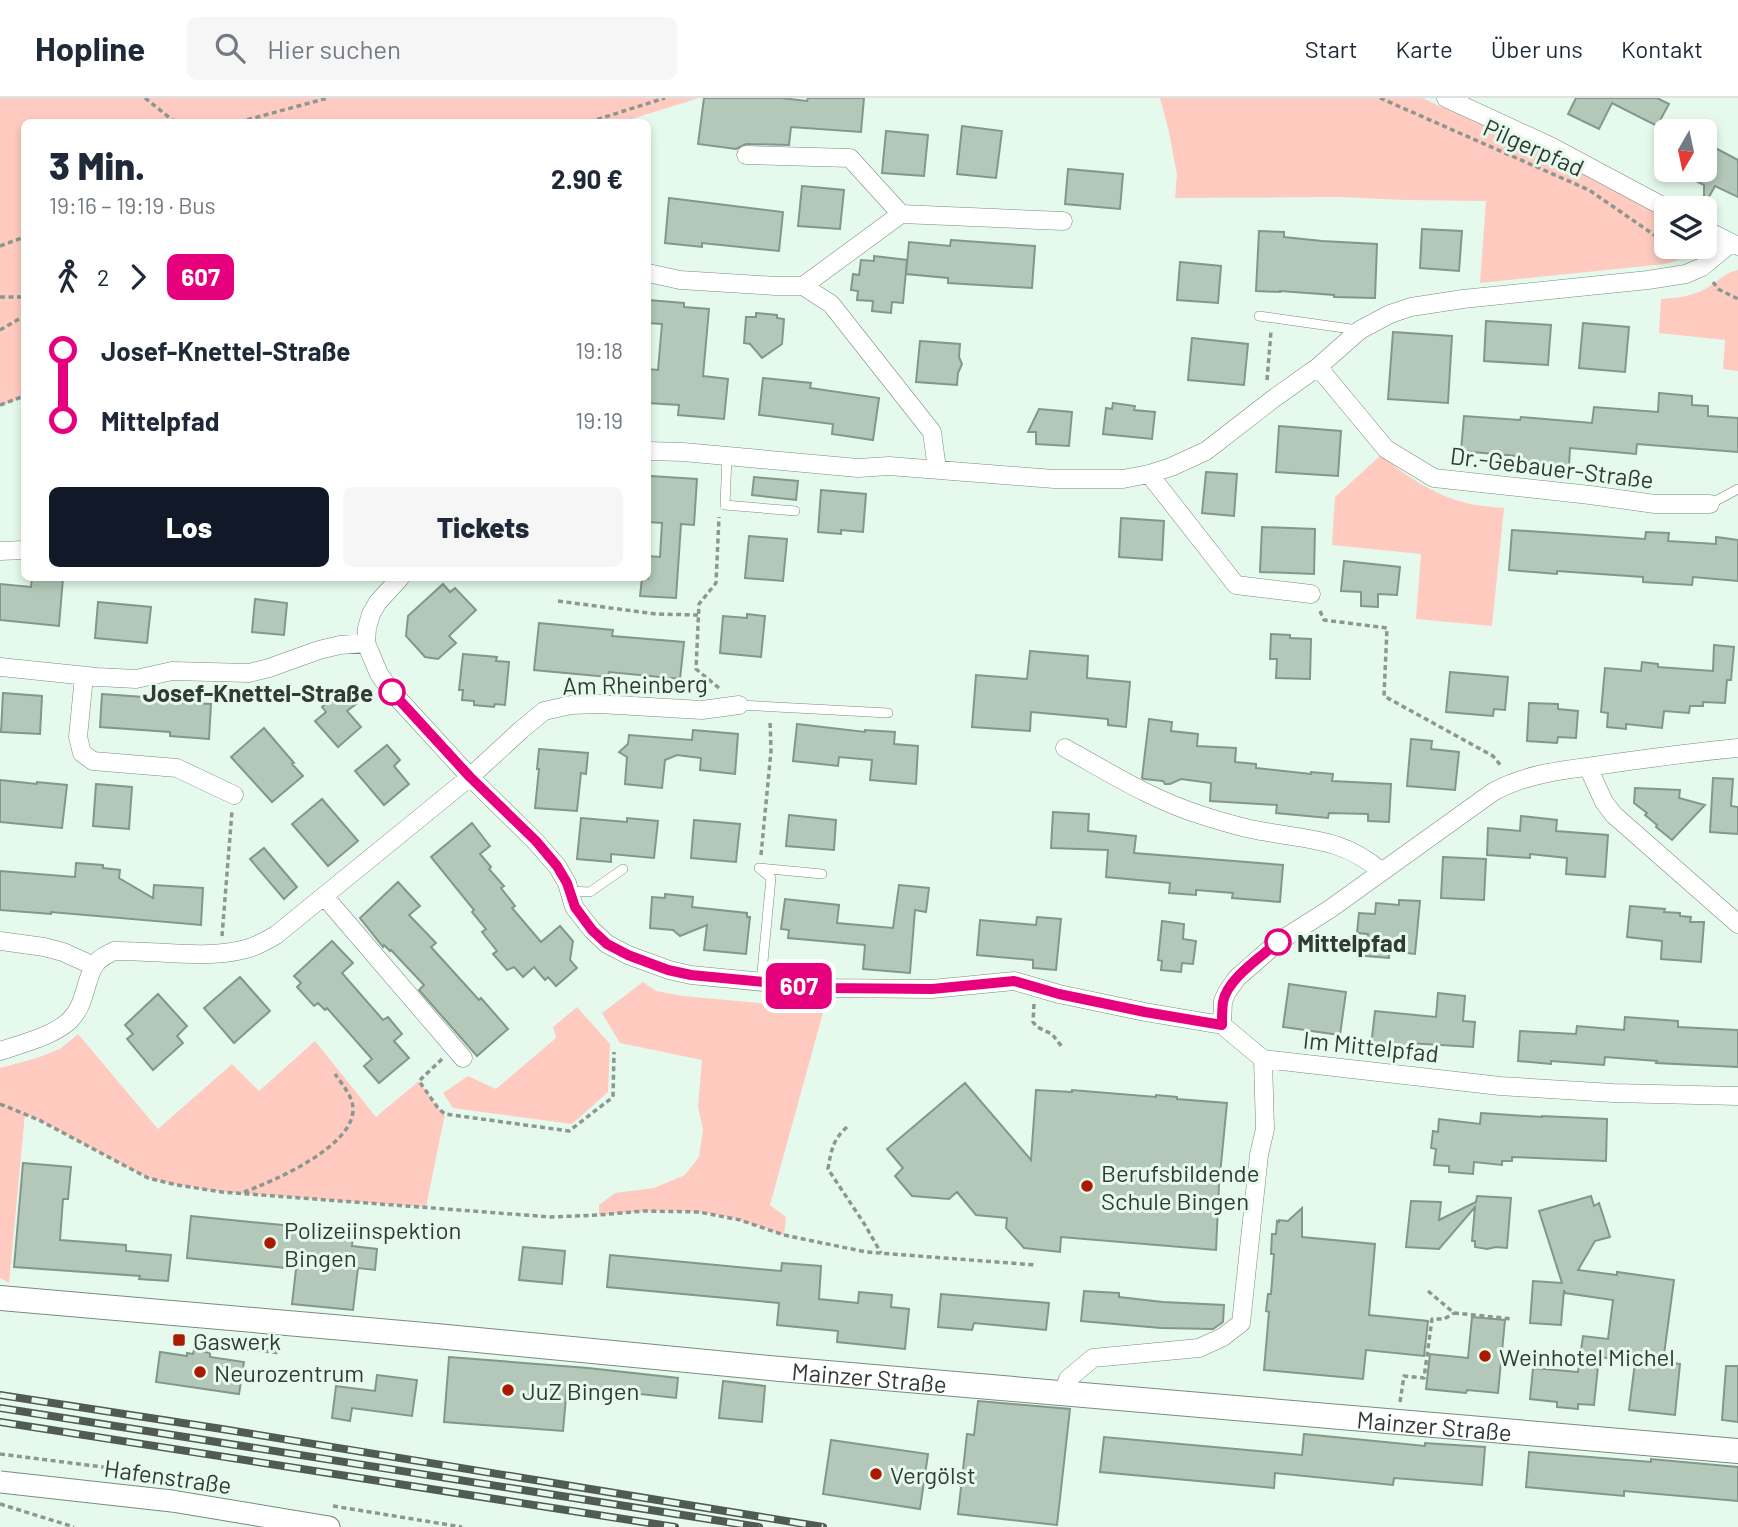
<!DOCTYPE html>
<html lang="de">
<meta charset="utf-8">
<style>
body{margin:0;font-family:Barlow,sans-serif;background:#f6f6f7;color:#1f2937;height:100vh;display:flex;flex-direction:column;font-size:26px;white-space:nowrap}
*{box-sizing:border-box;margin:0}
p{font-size:23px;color:#747a83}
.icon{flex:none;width:38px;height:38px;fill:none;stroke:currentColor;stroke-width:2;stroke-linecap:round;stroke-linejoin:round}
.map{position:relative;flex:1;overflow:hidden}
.sheet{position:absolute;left:21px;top:21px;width:630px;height:462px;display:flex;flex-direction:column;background:#fff;border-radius:10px;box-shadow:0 4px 10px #0003}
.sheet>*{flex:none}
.badge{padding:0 14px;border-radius:10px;font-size:24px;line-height:46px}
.needle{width:46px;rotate:189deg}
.buttons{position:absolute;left:1654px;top:21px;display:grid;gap:14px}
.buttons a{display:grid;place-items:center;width:63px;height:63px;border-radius:10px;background:#fff;box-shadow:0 4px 10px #0003;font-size:35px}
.map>.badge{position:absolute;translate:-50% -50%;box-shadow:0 0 0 4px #fff}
.legs{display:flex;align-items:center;gap:10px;height:77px;padding:0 28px;font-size:23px}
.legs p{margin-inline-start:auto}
.head{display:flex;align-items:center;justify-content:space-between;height:119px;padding:0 28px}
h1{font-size:38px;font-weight:800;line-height:52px}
.button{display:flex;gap:14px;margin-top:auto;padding:14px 28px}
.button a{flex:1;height:80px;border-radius:10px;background:#111827;color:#fff;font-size:28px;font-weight:800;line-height:80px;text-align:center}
.button a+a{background:#f6f6f7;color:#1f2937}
ul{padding:0 28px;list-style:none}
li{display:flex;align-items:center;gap:24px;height:70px;font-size:26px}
li i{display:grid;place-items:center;width:10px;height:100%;margin:0 9px;background:currentColor}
li i::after{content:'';width:18px;height:18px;margin:-9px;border:5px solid;border-radius:50%;background:#fff}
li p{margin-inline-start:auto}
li:first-child i{background:linear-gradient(#0000 50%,currentColor 0)}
li:last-child i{background:linear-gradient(currentColor 50%,#0000 0)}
header{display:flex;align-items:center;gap:42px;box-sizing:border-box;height:98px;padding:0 35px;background:#fff;border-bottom:2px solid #e0e1e3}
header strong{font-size:33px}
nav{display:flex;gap:38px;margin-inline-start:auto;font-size:24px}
.search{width:490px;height:63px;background:#f6f6f7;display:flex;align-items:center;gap:18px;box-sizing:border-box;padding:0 24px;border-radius:10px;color:#747a83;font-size:26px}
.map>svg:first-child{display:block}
.green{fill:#ffcbc0}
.building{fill:#b3c8b9;stroke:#83978a;stroke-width:2}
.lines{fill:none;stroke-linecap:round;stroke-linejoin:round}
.service-casing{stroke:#788c7e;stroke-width:10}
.minor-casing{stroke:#788c7e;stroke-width:19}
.tertiary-casing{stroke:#788c7e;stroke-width:23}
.secondary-casing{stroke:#788c7e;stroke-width:26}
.path{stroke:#8a988f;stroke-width:3.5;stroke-dasharray:5 3.5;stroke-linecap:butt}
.service{stroke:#fff;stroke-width:9}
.minor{stroke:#fff;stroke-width:18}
.tertiary{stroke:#fff;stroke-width:21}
.secondary{stroke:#fff;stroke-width:24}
.rail-casing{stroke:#515b55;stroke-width:8}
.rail{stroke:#e5faec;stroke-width:5;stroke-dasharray:16;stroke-linecap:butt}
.tertiary-bridge-casing{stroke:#788c7e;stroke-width:23;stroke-linecap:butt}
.tertiary-bridge{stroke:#fff;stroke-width:21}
.line-1-casing{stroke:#fff;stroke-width:16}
.line-1{stroke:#e6007e;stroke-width:10}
.stop-1-dot{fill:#fff;stroke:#e6007e;stroke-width:3.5}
.poi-dot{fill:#a91a00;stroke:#e5faec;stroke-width:2.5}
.labels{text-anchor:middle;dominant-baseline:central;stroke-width:6;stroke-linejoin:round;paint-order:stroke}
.street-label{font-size:24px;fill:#323a35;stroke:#e5faec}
.stop-label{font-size:24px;font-weight:bold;fill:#323a35;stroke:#e5faec;text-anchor:end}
.poi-label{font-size:24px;fill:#323a35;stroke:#e5faec;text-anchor:start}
</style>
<header>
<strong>Hopline</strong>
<div class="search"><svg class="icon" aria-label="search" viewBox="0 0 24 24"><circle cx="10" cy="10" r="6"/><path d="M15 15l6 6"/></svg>Hier suchen</div>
<nav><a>Start</a><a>Karte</a><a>Über uns</a><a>Kontakt</a></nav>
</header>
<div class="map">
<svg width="1738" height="1429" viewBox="0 0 1738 1429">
<rect width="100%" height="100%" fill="#e5faec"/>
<path class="green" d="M0,0H699L622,24H24V299L0,308Z
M1160,0H1422L1550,58L1666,121V149H1700C1691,159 1679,162 1665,166L1480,185L1486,103L1406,102L1337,99L1175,100L1177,77L1169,34Z
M1738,172V273L1723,271L1725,242L1659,235L1661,201C1677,200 1693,198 1707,190C1718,183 1725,175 1738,172Z
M1381,357C1407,379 1434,397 1466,405C1478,408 1492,409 1504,410L1492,528L1416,521L1421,456L1332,447L1335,399Z
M643,884L656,893L683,898L824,911L770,1107L786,1119L784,1137C756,1127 728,1117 698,1114C665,1111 632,1114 599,1117V1107L615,1095L654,1090L685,1077L699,1059L703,1031L698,1009L702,962L620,945L602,915Z
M577,909L610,946L608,994L572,1026L453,1010L443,995L468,978L496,991L556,940L553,929Z
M78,936L158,1031L232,966L259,993L315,943L376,1019L419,983L438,1010L445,1016L426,1109L222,1094L177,1087L148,1080L39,1022L25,1016L9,1185L0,1180V970L37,960L60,951Z"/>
<path class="building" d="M704,0H781L807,3L808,0H864L861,34L791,29L789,47L746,46L736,51L698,46Z
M1576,0H1657L1669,6L1657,28L1612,5L1599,31L1568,16Z
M962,28L1002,33L996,80L957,76Z
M886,33L928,37L924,78L882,75Z
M1704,44L1738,62V99L1715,88L1704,108V87L1675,72H1704Z
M1068,71L1123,76L1120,111L1065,106Z
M802,88L844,92L840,131L798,128Z
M669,100L783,114L779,153L702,145V149L665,145Z
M1422,131L1462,133L1459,173L1420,170Z
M1259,133L1284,134V139L1322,143L1377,146L1375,200L1334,199V197L1280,193V194L1256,193Z
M951,142L1035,148L1032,190L948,185V180L906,176L909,144L950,148Z
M874,158L907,162L903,205L892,204L891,215L872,213L873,203L857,202L858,193L851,192L853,176L859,177L861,162L874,163Z
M1180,164L1221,168L1218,205L1177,202Z
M648,202L684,205V209L709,211L703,278L728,281L724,321L678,317L679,307L648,305V271L658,272L662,226L648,225Z
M756,215L777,217V220L784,221L782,246L762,260L750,246L744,245L746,219H756Z
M1486,223L1551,227L1548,267L1484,263Z
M1583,225L1629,229L1625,274L1579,270Z
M1393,234L1452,238L1448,305L1388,301Z
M1192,240L1248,246L1244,287L1188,282Z
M920,243L960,246L959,259L962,266L958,275L957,287L916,284Z
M763,280L811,285L810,290L879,300L873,342L832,336L833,326L759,317Z
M1659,295L1692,298V307L1708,308V318L1738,320V354L1637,346L1636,356L1570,350L1569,368L1517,363V358L1461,353L1464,318L1520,322L1521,319L1592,325L1594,309L1658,314Z
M1113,305L1135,308L1134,312L1155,314L1152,341L1103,336L1106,310L1112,311Z
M1039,311L1072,314L1069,348L1036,346V334H1028Z
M1279,328L1341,333L1338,378L1276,374Z
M1206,374L1237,376L1234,418L1202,415Z
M650,378L697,381L694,427L681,426L676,500L640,498L642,480H648V458L660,459L662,425L648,424Z
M754,379L798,383L796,402L752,397Z
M821,392L866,396L863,434L841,432V436L818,434Z
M1121,420L1164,423L1162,462L1119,459Z
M1262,429L1315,431L1314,476L1260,474Z
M1512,432L1645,441L1646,434L1669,435L1668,443L1716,446V439L1738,442V483L1693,479L1692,487L1643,484V479L1557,473V476L1509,472Z
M749,438L787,441L783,483L745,480Z
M1344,463L1400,469L1397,497L1378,496V509L1361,508V494L1341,493Z
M32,480H63L59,528L0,522V486L31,489Z
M443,486L450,494L455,490L476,512L449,538L456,545L438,561L425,559L406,538L408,518Z
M255,501L287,505L284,537L252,534Z
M98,504L151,509L147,545L95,540Z
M747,516L765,518L761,559L720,555L723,518L747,520Z
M539,525L613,532L612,538L684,544L680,581L609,574L608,579L534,572Z
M1271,536L1290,537V540L1311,541L1310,581L1276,580L1277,561H1270Z
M1714,547L1734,549L1731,582H1727L1725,605L1703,604V608H1690L1689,615L1664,613L1662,630L1626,626V631L1607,629L1608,615L1601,614L1605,570L1641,573L1642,564L1658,566V569L1713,573Z
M1030,553L1088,558L1087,580L1130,584L1126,629L1108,627V621L1031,614L1030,633L972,629L976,577L1027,581Z
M463,556L497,559L496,563L509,564L505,607L495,606L494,609L474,607V603L462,602L463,592H459Z
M1450,574L1508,579L1505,612L1494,611L1493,618L1446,614Z
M343,591L356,606L347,613L361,629L338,649L315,623L326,614L322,609Z
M3,595L42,598L40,636L1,634Z
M102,596L143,599V602L211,606L209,641L170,638V634L100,629Z
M1529,605L1558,606V611L1578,613L1576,640L1558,639L1557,645L1527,643Z
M1149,621L1172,624L1171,633L1198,636L1197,648L1236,650L1235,664L1256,666V670L1311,676V674L1333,676L1332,683L1391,686L1389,724L1368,723V716L1329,715L1328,720L1276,715L1277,707L1210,703L1211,685L1181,681L1170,686H1165L1163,683L1144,681L1142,680Z
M797,626L865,634V632L895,634L894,646L918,648L916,686L870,682L872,662L839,659L838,668L793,663Z
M264,630L294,665L292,666L303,678L272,704L231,659Z
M693,632L738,636L735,676L700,672L701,660L677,657L665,662L662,690L625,686L627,659L619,654L628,646L629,637L692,642Z
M1411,641L1432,643L1431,651L1459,654L1455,692L1407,688Z
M387,647L400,662L394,668L409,686L384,707L355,673Z
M539,651L588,655L586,676L581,675L577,713L535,710L539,671H537Z
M1713,680L1733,681L1731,708L1738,709V736L1710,734Z
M0,682L37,686V684L67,687L62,730L0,724Z
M96,686L132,689L129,731L93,728Z
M1635,690L1680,692L1679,700L1705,707L1672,742L1656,729L1657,727L1645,717L1647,715L1634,705Z
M322,701L358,743L328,768L292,726Z
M1053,714L1089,716L1088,733L1136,738L1134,755L1283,767L1280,804L1232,800L1233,795L1196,792V797L1169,795L1170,785L1106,779L1108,752L1051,750Z
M789,717L836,722L834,752L786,748Z
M1521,718L1557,722L1556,733L1608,737L1605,779L1566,776L1567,760L1530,756V760L1487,757L1488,730L1520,733Z
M581,720L627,724V720L658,723L654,760L611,756V764L577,761Z
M694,722L740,726L736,764L691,760Z
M472,725L490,748L480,756L491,769L489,771L504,788L501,790L515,808L512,810L541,844L560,828L573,843L570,862L577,870L556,888L548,879L545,882L534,869L523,879L514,869L507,872L493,856L497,853L482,834L486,831L472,814L474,812L431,759Z
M264,750L297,789L284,801L250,761Z
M1443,759L1486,761L1484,802L1441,800Z
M76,765L103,767V770L120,772L119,780L153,800L154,787L203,790L201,827L51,814V816L0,812V773L75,779Z
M398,784L420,808L409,817L436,845L431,849L479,902L481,900L508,931L477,958L419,892L424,887L391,852L390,853L384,847L383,849L360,820Z
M899,787L929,790L926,814L915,812L910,875L863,871L865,847L788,840L789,832L781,831L785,801L839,807L837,825L893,830Z
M665,796L693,799L692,809L747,815V819H750L746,856L704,852L707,827L680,838L673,832L650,830L652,799L665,800Z
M1399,802L1420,803L1415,856L1389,853V860L1366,858L1368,836L1357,835L1359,815L1375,816L1376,805L1399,807Z
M1630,808L1665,811L1664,814L1680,815V818L1691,819L1690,824H1704L1701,864L1661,861L1662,843L1627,839Z
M1037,819L1061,821L1056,872L1033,870V862L977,857L980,822L1036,827Z
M1162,823L1184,826L1183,841L1196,843L1193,866L1182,865L1181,874L1161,872L1162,863L1158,862Z
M332,843L353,865L342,875L383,922L388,919L402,936L394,943L409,960L379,985L364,968L372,961L327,910L325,912L318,905L314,908L297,889L301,885L294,878Z
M240,879L270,913L234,945L204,910Z
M1289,886L1346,894L1340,937L1283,929Z
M1438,895L1465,898L1463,923L1475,924L1473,949L1408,945L1407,952L1371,948L1375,913L1436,919Z
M158,896L187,928L177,938L183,945L153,972L127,941L133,936L125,927Z
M1625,919L1678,923V929L1738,932V969L1656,965L1657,963L1605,959L1604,967L1551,963V966L1518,963L1520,933L1576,936L1577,928L1624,932Z
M965,985L1031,1062L1036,992L1072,994V992L1156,999V997L1177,999V1001L1227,1005L1219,1087L1216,1152L1061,1139L1060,1154L1024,1150L1006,1130L1007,1120L976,1117L957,1094L949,1101L912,1098L895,1078L903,1070L887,1051Z
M1481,1015L1542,1019V1018L1607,1021L1606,1063L1512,1059V1063H1502V1067L1474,1064L1473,1076L1449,1074V1068L1434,1067L1436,1051L1431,1050L1433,1033L1438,1034L1439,1021L1480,1026Z
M23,1065L71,1069L68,1101H63L60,1142L126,1147V1153L171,1157L168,1183L139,1181L140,1178L14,1169Z
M1477,1098L1511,1100L1507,1150L1496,1149L1487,1151L1475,1149V1143H1472L1475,1109L1439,1151L1406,1149L1411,1103L1441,1104L1439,1122L1476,1104Z
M1591,1098L1594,1108L1599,1105L1610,1139L1595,1143L1578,1172L1617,1177V1174L1674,1182L1663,1264L1680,1266L1675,1317L1629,1312L1635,1264L1599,1259L1594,1307L1578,1306V1311L1557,1309V1304L1530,1301L1533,1270L1578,1274L1583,1238L1608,1241L1613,1202L1565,1195L1564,1192L1561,1227L1530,1225L1533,1183L1562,1185L1539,1113Z
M1302,1110V1139L1375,1146L1369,1217L1428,1223L1424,1258L1366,1252L1363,1281L1264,1272L1269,1214L1266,1213L1268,1196H1271L1274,1156H1271L1272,1136H1276L1277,1123L1279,1124V1122L1288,1123Z
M191,1118L313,1130V1134L353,1138L352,1148L377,1151L375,1172L358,1170L353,1212L292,1206L296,1171L187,1160Z
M523,1149L565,1153L562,1186L519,1182Z
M610,1157L781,1173L782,1165L821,1168L819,1201L858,1205L859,1194L892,1197L891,1209L909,1211L905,1251L837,1244L838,1233L777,1227L779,1205L607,1189Z
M1084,1193L1119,1195V1199L1163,1204L1224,1207L1223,1224L1213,1231L1161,1230L1081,1223Z
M941,1196L1049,1205L1046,1232L974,1225L972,1232L938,1229Z
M1472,1219L1505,1222L1498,1295L1467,1292L1466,1295L1426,1291L1430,1256L1468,1260Z
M194,1252L210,1255V1259L244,1264L239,1296L156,1284L160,1254L187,1258V1255L193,1256Z
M449,1259L588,1270L678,1280L676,1300L567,1288L563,1333L444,1324Z
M1726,1268H1738V1324L1722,1322Z
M377,1277L417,1282L412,1318L352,1310L350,1323L332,1320L336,1288L375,1293Z
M723,1283L765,1288L762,1324L719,1320Z
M978,1303L1070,1311L1057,1427L958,1416L967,1336L974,1337Z
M1304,1336L1425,1348V1345L1485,1349L1482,1387L1394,1380L1393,1387L1275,1375L1274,1390L1100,1374L1104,1339L1302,1357Z
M831,1342L928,1356L920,1411L823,1396Z
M1529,1354L1651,1364V1361L1738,1369V1403L1624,1393V1398L1526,1389Z"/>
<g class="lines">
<g class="service-casing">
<path id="service" d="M1259,218L1358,232
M727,358L725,407L795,413
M1710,406L1738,391
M739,607L888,615
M759,770L771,780L761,884
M759,770L822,776
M569,793L590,794L623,771"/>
</g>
<g class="minor-casing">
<path id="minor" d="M1446,0L1550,48L1666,110
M746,57L850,60L901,116
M1704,131L1738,148
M648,175L680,182L776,188H803L831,206L932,334L937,371
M803,188L901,116L1063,123
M1318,269L1386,351L1434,380L1590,397L1655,406H1710
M648,353L683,354L858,370L889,368L1054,381H1123L1149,376L1171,369L1206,353L1273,301L1318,269L1360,232L1390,216L1411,209L1463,201L1648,182L1686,176L1702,169L1731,145
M1149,376L1236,487L1311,496
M0,453L24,452
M400,480L378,504L371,516L367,530L366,545L379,576L392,594L470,679L535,743L557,768L567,785L574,809L592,832L607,846L628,857L669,872L691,877L825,890L932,891L1014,883L1059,896L1145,914L1222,927L1263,961L1500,988L1613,995L1738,998
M0,569L97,579L136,581L172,573L249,575L269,570L319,552L340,547L366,545
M84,578L78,639L82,655L93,663L177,670L234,697
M1065,650C1110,675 1154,703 1204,718C1223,724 1242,730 1261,733C1309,742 1342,740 1381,773
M1588,669L1604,704L1614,717L1738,826
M324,798L463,960
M0,843L44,849L63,854L94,868
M1222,927L1223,903L1227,894L1237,880L1278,844L1330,811L1493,694C1529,674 1568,672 1608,666C1651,660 1694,654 1738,650
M0,953C21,946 53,938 69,923C85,908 84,888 93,870C97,861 106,857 114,853C157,852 204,862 246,851C257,848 266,843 276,837L470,679L521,632L544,613L571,607L599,606L702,612L739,607
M1063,1296L1068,1281L1093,1260L1199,1250L1223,1239L1241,1225L1259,1057L1265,1031L1263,961"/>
</g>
<g class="tertiary-casing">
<path id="tertiary" d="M172,1403L329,1429"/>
</g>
<g class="secondary-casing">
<g id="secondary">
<path id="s1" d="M0,1200L436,1238L780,1271L1738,1353"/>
</g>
</g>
<path class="path" d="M145,0L175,24
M1380,0L1589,92L1666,145
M239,24L328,0
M589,24L665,0
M0,148L24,139
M1672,149L1684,157
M1713,184L1718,191L1738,201
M0,199H24
M0,232L24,218
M1267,282L1271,233
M0,307L24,298
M558,503L656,516L698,517
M1320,513L1324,522L1387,530L1384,598L1493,658L1502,669
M719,590L696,571L699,506L716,485L719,419
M761,757L771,653L770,622
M222,838L232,713
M1034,906L1033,924L1037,929L1052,936L1062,949
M442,961L419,983L438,1010L445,1016L569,1033L613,999L614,954
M0,1006L39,1022L148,1080L177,1087L222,1094L551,1119L599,1117L644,1113L699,1114L740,1122L784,1137L866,1154L1036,1167
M847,1029C833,1041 831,1053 828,1071L865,1127L881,1155
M244,1094C274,1083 355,1048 353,1010C352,997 341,985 335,976
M1428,1193L1454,1215L1513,1221
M205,1246L281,1255
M1400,1304L1404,1278L1424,1280L1432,1221H1444L1454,1215
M0,1356L103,1369L177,1381
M0,1406L74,1429
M333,1408L462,1429"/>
<use href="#service" class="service"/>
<use href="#minor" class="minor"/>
<use href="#tertiary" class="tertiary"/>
<use href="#secondary" class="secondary"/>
<g class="rail-casing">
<path id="rail" d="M0,1297L222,1331L823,1429
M0,1310L759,1429
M0,1324L675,1429"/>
</g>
<use href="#rail" class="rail"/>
<g class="tertiary-bridge-casing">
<path id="tertiary-bridge" d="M0,1384L172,1403"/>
</g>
<use href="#tertiary-bridge" class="tertiary-bridge"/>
</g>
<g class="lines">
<g class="line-1-casing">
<path id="line-1" d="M392,594L470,679L536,743L557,768L567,785L575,809L592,832L607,846L628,857L668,872L691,877L825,890L932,891L1014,883L1059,896L1145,914L1222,927C1222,919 1222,911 1223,904C1227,881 1261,859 1278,844"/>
</g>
<use href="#line-1" class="line-1"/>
</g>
<g class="stop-1-dot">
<circle cx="392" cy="594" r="12"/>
<circle cx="1278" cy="844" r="12"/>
</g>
<g class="poi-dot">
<circle cx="1087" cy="1088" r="7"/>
<circle cx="270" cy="1145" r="7"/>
<rect x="172" y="1235" width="14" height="14" rx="3.5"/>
<circle cx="1485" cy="1258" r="7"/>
<circle cx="200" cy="1274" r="7"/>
<circle cx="508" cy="1292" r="7"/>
<circle cx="876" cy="1376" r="7"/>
</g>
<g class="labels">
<g class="street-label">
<text transform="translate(1534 49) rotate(24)">Pilgerpfad</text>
<text transform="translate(1552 369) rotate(7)">Dr.-Gebauer-Straße</text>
<text transform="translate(635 586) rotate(-1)">Am Rheinberg</text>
<text transform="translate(1371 948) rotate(6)">Im Mittelpfad</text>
<text stroke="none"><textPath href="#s1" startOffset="873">Mainzer Straße</textPath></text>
<text stroke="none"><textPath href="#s1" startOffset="1440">Mainzer Straße</textPath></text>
<text transform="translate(168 1378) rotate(8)">Hafenstraße</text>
</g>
<g class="stop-label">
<text x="373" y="594">Josef-Knettel-Straße</text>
<text x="1297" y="844" text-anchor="start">Mittelpfad</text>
</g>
<g class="poi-label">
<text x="1101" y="1074">Berufsbildende<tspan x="1101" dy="28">Schule Bingen</tspan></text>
<text x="284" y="1131">Polizeiinspektion<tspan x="284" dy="28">Bingen</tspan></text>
<text x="193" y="1242">Gaswerk</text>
<text x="1499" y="1258">Weinhotel Michel</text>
<text x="214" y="1274">Neurozentrum</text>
<text x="522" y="1292">JuZ Bingen</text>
<text x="890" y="1376">Vergölst</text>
</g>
</g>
</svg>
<div class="buttons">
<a><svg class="needle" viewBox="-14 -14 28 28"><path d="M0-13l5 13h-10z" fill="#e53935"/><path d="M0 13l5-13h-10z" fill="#747a83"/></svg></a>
<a><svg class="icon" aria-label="layers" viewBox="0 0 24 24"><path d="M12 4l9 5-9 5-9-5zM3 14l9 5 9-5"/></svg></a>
</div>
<b class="badge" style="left:799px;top:888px;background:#e6007e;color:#fff">607</b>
<section class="sheet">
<div class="head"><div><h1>3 Min.</h1><p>19:16 – 19:19 · Bus</p></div><b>2.90 €</b></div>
<div class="legs"><svg class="icon" aria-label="walk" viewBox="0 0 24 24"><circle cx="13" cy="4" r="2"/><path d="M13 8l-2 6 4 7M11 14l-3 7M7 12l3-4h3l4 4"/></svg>2<svg class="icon" aria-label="forward" viewBox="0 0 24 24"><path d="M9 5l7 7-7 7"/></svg><b class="badge" style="background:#e6007e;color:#fff">607</b></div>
<ul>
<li><i style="color:#e6007e"></i><b>Josef-Knettel-Straße</b><p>19:18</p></li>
<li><i style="color:#e6007e"></i><b>Mittelpfad</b><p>19:19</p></li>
</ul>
<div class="button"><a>Los</a><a>Tickets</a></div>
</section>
</div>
